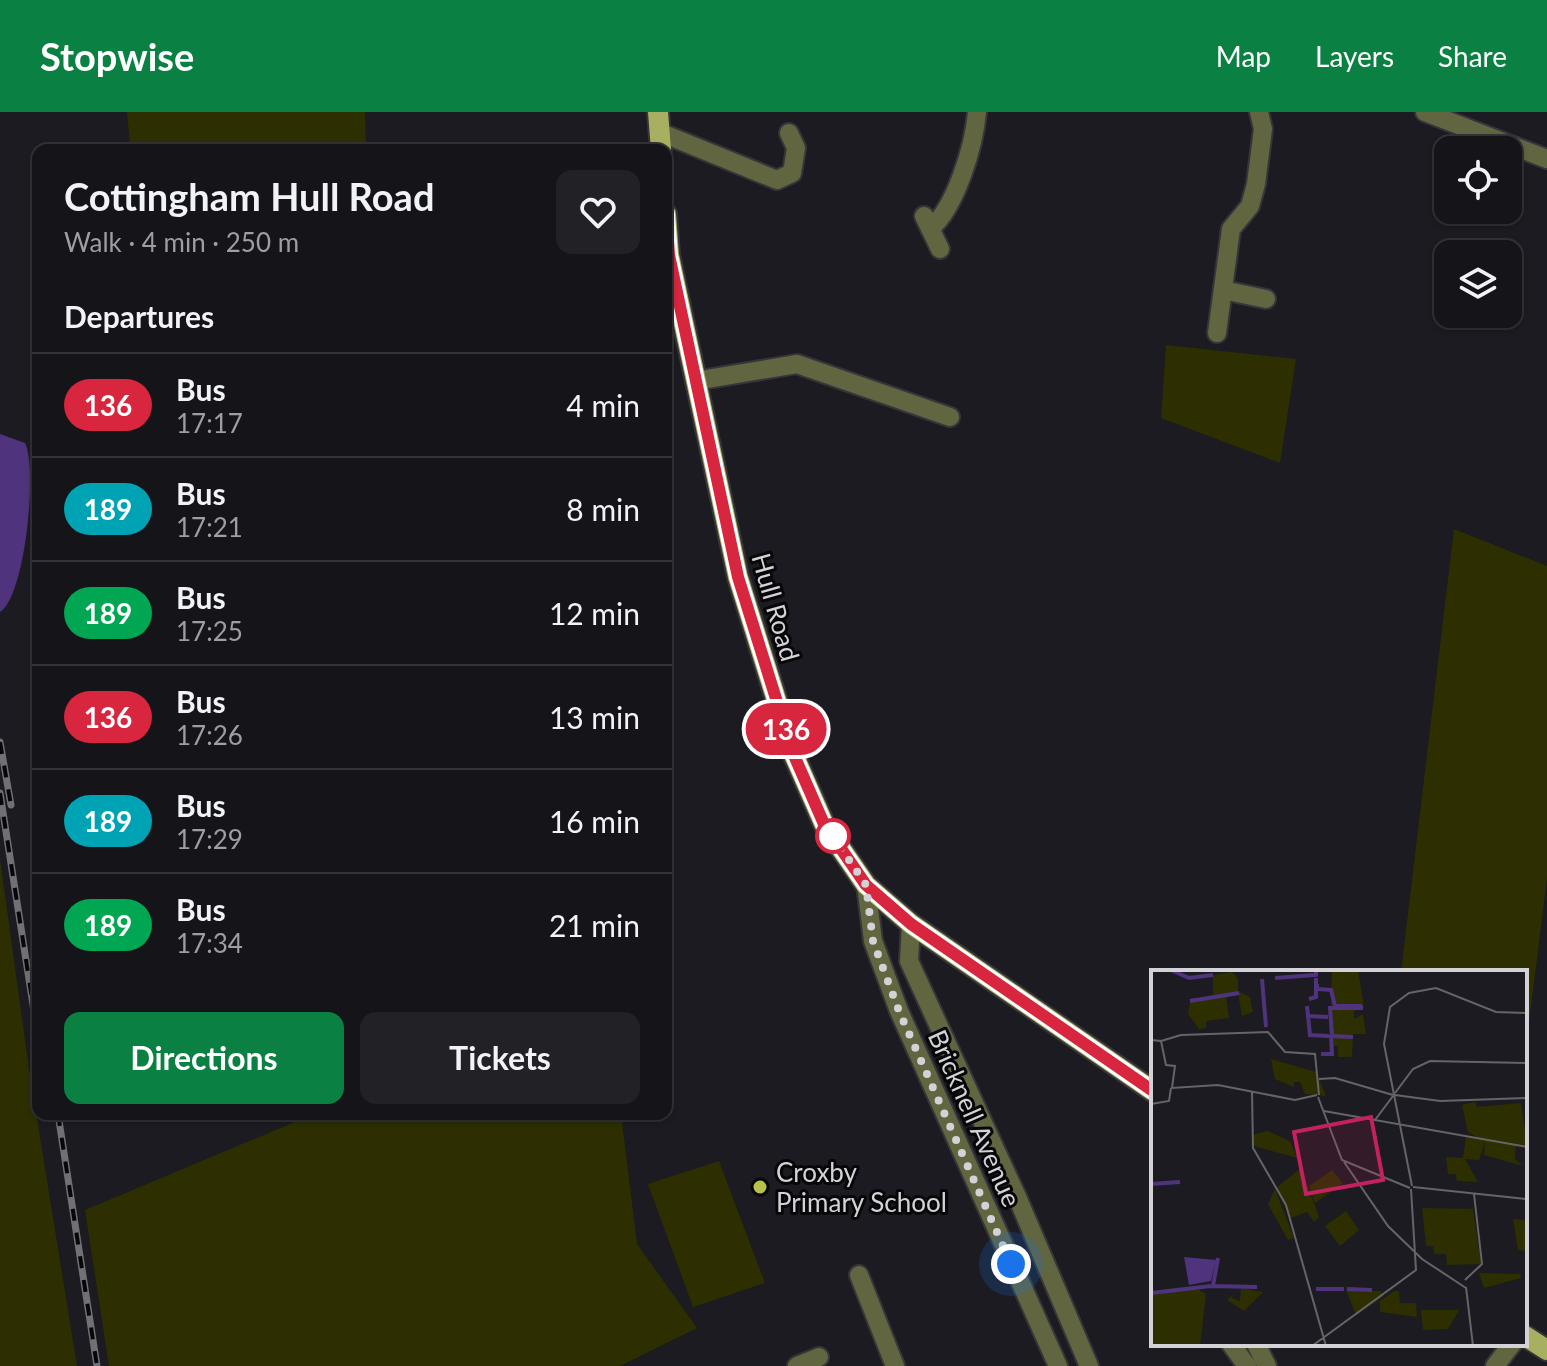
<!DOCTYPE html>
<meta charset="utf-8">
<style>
body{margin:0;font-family:Lato,sans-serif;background:#222126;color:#f1f3f6;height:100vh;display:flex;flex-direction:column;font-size:30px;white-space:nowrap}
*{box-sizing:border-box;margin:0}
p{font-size:26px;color:#9d9ea2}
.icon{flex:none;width:44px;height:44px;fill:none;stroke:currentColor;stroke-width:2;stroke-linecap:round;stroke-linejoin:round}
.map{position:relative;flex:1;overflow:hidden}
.side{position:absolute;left:32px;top:32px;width:640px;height:976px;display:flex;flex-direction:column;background:#151419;border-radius:16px;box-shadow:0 2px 6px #0004,0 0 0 2px #343338}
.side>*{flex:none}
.badge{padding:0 16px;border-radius:26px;font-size:28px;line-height:52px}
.buttons{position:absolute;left:1434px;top:24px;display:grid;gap:16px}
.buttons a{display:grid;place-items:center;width:88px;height:88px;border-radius:16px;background:#151419;box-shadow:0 2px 6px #0004,0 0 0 2px #343338;font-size:40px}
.you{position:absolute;width:40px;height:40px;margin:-20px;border:6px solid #fff;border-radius:50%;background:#1a73e8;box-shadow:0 0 0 12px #1a73e833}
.map>.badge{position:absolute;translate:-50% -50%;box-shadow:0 0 0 4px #fff}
h2{padding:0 32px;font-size:30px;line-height:72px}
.round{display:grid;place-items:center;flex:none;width:84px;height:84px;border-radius:16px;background:#222126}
.head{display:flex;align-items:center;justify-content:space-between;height:136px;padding:0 32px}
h1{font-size:38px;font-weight:700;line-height:60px}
.primary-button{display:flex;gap:16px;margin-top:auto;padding:16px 32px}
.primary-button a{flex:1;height:92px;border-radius:16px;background:#0b8043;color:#fff;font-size:32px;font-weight:700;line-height:92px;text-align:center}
.primary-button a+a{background:#222126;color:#f1f3f6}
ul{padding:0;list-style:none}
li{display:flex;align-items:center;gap:24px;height:104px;padding:0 32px;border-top:2px solid #343338}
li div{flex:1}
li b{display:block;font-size:30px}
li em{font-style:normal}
li .badge{min-width:88px;font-weight:700;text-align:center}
header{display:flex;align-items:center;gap:48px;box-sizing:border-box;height:112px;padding:0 40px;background:#0b8043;color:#fff}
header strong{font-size:38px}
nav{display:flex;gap:44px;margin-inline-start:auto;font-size:28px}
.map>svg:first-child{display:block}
.green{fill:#2d2f01}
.water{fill:#50337d}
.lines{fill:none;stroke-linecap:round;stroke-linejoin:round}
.minor-casing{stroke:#36353a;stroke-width:22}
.major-casing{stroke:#36353a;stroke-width:24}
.minor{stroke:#616540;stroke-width:18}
.major{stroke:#a8af60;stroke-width:20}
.rail-casing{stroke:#717075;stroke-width:7}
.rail{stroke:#070608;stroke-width:4;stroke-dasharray:12;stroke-linecap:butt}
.line-casing{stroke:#fff;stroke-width:18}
.line{stroke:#d7263d;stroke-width:12}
.walk{stroke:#d3d2d6;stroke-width:8;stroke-dasharray:0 14.4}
.stop-dot{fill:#fff;stroke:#d7263d;stroke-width:4}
.poi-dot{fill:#b8c147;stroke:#070608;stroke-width:3}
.labels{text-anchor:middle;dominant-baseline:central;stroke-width:6;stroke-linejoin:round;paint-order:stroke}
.street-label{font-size:26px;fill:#d3d2d6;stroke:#070608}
.poi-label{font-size:26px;fill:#d3d2d6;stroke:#070608;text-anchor:start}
.inset-river{fill:none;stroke:#50337d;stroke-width:4}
.inset-road{fill:none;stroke:#656469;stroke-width:2}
.view{fill:#c32161;fill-opacity:0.15;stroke:#c32161;stroke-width:4}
.inset-edge{fill:none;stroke:#d3d2d6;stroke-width:4}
</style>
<header>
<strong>Stopwise</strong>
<nav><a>Map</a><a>Layers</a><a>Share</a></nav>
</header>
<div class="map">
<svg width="1547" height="1254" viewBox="0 0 1547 1254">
<rect width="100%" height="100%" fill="#1c1b21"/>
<path class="green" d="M127,0H365L366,37L130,32Z
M1166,233L1296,247L1280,351L1161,306Z
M1454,417L1547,454V766L1525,943V860H1401Z
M0,747L29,957L77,1254H0Z
M314,1002H621L637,1132L697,1216L620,1254H109L85,1098Z
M719,1049L765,1171L693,1195L648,1072Z"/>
<path class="water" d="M0,322L25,331C38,356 25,485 0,500Z"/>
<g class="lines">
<g class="minor-casing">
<path id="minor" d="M1425,0L1547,47
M659,20L777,68L792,61L796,36L789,21
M924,104L940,137
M930,117C956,95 974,34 977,0
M1223,178L1266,187
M1217,221L1231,117L1250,94L1256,72L1263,17L1259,0
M695,269L797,252L950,305
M866,773L873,829L899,899L1058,1254
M911,812L909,849L1018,1087L1089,1254
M859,1163L895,1254
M1231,1232L1247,1254
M1256,1232L1267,1254
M797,1254L819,1245
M1495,1254L1512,1232"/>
</g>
<g class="major-casing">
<path id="major" d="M658,0L661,38
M666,102L669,143L738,465L793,641L824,712L866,773L911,812L1153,979
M1525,1224L1547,1238"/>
</g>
<use href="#minor" class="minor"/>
<use href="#major" class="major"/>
<g class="rail-casing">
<path id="rail" d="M0,630L11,693
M0,681L38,925
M58,1002L97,1254"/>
</g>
<use href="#rail" class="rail"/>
</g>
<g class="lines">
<g class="line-casing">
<path id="line" d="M666,102L669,143L738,465L793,641L824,712L866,773L911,812L1153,979"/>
</g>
<use href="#line" class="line"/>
<path class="walk" d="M833,724L866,773L873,829L899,899L1011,1152"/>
</g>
<circle class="stop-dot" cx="833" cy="724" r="16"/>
<circle class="poi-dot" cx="760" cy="1075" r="8"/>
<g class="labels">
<g class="street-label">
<text transform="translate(776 495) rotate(74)">Hull Road</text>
<text transform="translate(975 1006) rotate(66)">Bricknell Avenue</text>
</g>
<g class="poi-label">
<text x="776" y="1060">Croxby<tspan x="776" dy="30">Primary School</tspan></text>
</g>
</g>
<g transform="translate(1151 858)">
<rect width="376" height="376" fill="#1c1b21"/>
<path d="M181,0H207L213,37L180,35ZM81,2L87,8V21L99,27L102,42L91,46L87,23L75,26L78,48L55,51V58L48,59L37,44L39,31L67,26H62V5ZM179,38H210L203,41V49L212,44L215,64H202L201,87H187V76H181ZM120,89L165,102L175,126L154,124L149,112H143V117L124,109ZM324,132L326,137L370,133L376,176L365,175L364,189L372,196L333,185L334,171L328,190L314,189L327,212L306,211L305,204H297L295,187L312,188L315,167L331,170L317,162L311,135ZM117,161L140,172L146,188L103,176L101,165ZM150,198L168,247L163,252L156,242L139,248L125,218ZM181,200L192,213L164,233L158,216ZM124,219L143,268L137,270L117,234ZM271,238L322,239L330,294L296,295L295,284H283L282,276H275ZM195,241L208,260L189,276L174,256ZM362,249L376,250V281L367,280ZM328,303L369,304L370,308L333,318ZM43,317L55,324L49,376H0V325ZM90,318L85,322L90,318L112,322L93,341L76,330L83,324L81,328L89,331ZM195,320L230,321L233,326L205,345ZM243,321H248L249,333H265L266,347L229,342V331ZM270,340H308L297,359L272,360Z" fill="#2d2f01"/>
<path d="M33,287L65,290L60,311L38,315Z" fill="#50337d"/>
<path class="inset-river" d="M20,0L38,8L62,5M124,8L165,5V1M111,9L115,57M166,14V19L180,20L184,36H211M158,29L165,27V8M39,31L88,23M156,36L157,46L177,47M157,46L159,65L178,66M202,67L181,66L179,38H212M170,84H181L180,65M0,214L29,212M67,288L62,316L106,317M165,319H193M196,319L221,320M0,323L60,316"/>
<path class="inset-road" d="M0,70L10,71L15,95L24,96L21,118L67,115L144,130L166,125M10,71L30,65L117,62L134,82L164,84L168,125M168,109L184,108L242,125M101,122L102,178L135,235L175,376M244,123L262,99L279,91L376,93M244,125L289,131L376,128M167,127L191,190L259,218M0,134L18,131L20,118M173,141L376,177M224,150L242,126M193,192L237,256L271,289L315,318M261,216L233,74L239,37L258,23L285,18L345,42L376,43M262,217L376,229M314,310L331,294L323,224M315,317L322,376M161,376L265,300L260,219"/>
<path class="view" d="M220,147L232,210L155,224L143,162Z"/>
<rect width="376" height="376" class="inset-edge"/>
</g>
</svg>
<div class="buttons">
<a><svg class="icon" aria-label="locate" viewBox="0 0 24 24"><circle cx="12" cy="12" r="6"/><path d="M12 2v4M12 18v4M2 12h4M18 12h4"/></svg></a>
<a><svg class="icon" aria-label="layers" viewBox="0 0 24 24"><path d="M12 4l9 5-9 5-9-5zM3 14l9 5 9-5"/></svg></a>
</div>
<div class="you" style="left:1011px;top:1152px"></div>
<b class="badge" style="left:786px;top:617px;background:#d7263d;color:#fff">136</b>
<section class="side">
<div class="head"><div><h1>Cottingham Hull Road</h1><p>Walk · 4 min · 250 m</p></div><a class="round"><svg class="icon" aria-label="heart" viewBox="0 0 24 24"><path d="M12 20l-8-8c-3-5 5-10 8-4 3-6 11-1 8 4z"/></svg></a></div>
<h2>Departures</h2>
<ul>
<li><span class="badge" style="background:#d7263d;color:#fff">136</span><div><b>Bus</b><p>17:17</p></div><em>4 min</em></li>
<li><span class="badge" style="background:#00a3b4;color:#fff">189</span><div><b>Bus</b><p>17:21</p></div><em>8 min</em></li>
<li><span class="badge" style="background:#00a651;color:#fff">189</span><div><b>Bus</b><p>17:25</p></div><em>12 min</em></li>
<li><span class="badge" style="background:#d7263d;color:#fff">136</span><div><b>Bus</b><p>17:26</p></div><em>13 min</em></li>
<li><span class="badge" style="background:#00a3b4;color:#fff">189</span><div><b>Bus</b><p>17:29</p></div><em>16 min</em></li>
<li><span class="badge" style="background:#00a651;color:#fff">189</span><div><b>Bus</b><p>17:34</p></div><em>21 min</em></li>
</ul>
<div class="primary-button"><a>Directions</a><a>Tickets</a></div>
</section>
</div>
